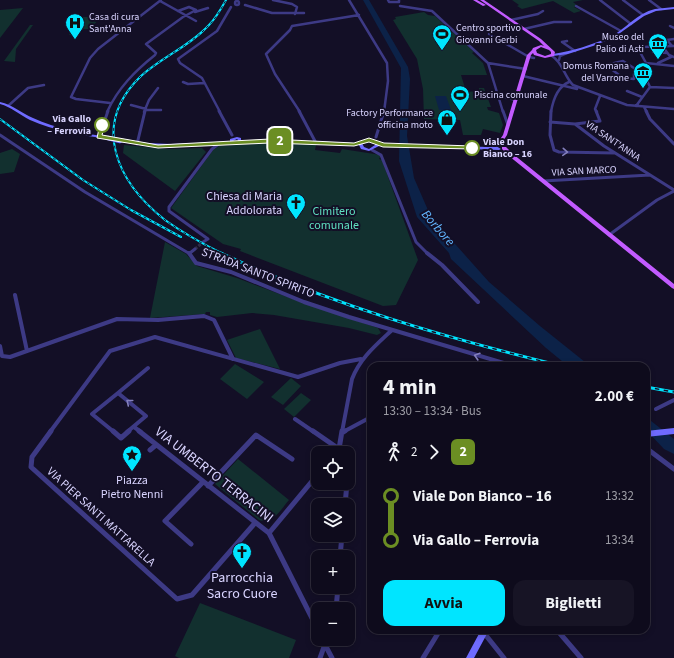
<!DOCTYPE html>
<html lang="it">
<meta charset="utf-8">
<style>
body{margin:0;font-family:"Source Sans 3",sans-serif;background:#171425;color:#f1f3f6;height:100vh;display:flex;flex-direction:column;font-size:15px;white-space:nowrap}
*{box-sizing:border-box;margin:0}
p{font-size:13px;color:#9b9ba3}
.icon{flex:none;width:22px;height:22px;fill:none;stroke:currentColor;stroke-width:2;stroke-linecap:round;stroke-linejoin:round}
.map{position:relative;flex:1;overflow:hidden}
.side{position:absolute;left:367px;top:362px;width:283px;height:272px;display:flex;flex-direction:column;background:#0e0b1c;border-radius:12px;box-shadow:0 2px 6px #0003,0 0 0 1px #2e2b3b}
.side>*{flex:none}
.badge{padding:0 8px;border-radius:6px;font-size:14px;line-height:26px}
.tools{position:absolute;left:311px;top:446px;display:grid;gap:8px}
.tools a{display:grid;place-items:center;width:44px;height:44px;border-radius:8px;background:#0e0b1c;box-shadow:0 2px 6px #0003,0 0 0 1px #2e2b3b;font-size:20px}
.map>.badge{position:absolute;translate:-50% -50%;box-shadow:0 0 0 2px #fff}
.legs{display:flex;align-items:center;gap:6px;height:44px;padding:0 16px;font-size:13px}
.legs p{margin-inline-start:auto}
.headline{display:flex;align-items:center;justify-content:space-between;height:68px;padding:0 16px}
h1{font-size:22px;font-weight:700;line-height:30px}
.cta{display:flex;gap:8px;margin-top:auto;padding:8px 16px}
.cta a{flex:1;height:46px;border-radius:12px;background:#00e5ff;color:#111;font-size:16px;font-weight:700;line-height:46px;text-align:center}
.cta a+a{background:#171425;color:#f1f3f6}
ul{padding:0 16px;list-style:none}
li{display:flex;align-items:center;gap:14px;height:44px;font-size:15px}
li i{display:grid;place-items:center;width:6px;height:100%;margin:0 5px;background:currentColor}
li i::after{content:'';width:10px;height:10px;margin:-5px;border:3px solid;border-radius:50%;background:#0e0b1c}
li p{margin-inline-start:auto}
li:first-child i{background:linear-gradient(#0000 50%,currentColor 0)}
li:last-child i{background:linear-gradient(currentColor 50%,#0000 0)}
.map>svg:first-child{display:block}
.green{fill:#12302f}
.water{fill:#0c2248}
.lines{fill:none;stroke-linecap:round;stroke-linejoin:round}
.street-tunnel{stroke:#312d47;stroke-width:3;stroke-dasharray:3 1.5;stroke-linecap:butt}
.street-far3{stroke:#3d3a85;stroke-width:2.5}
.street-far2{stroke:#3d3a85;stroke-width:3}
.street-far1{stroke:#3d3a85;stroke-width:4}
.street{stroke:#3d3a85;stroke-width:5}
.secondary{fill:#6f6bff;fill-rule:evenodd}
.primary{fill:#c25bff;fill-rule:evenodd}
.rail-far1-casing{stroke:#00e5ff;stroke-width:2}
.rail-casing{stroke:#00e5ff;stroke-width:3}
.rail-far1{stroke:#130f26;stroke-width:1;stroke-dasharray:3;stroke-linecap:butt}
.rail{stroke:#130f26;stroke-width:1.5;stroke-dasharray:4.5;stroke-linecap:butt}
.secondary-bridge{stroke:#6f6bff;stroke-width:4.5}
.oneway{stroke:#837fbc}
.line-1{fill:#6b8e23;stroke:#fff}
.stop-1-dot{fill:#fff;stroke:#6b8e23;stroke-width:2}
.labels{text-anchor:middle;dominant-baseline:central;stroke-width:4;stroke-linejoin:round;paint-order:stroke}
.far-poi-label{font-size:10px;fill:#d9d4ff;stroke:#130f26;text-anchor:start}
.far-stop-label{font-size:10px;font-weight:bold;fill:#d9d4ff;stroke:#130f26;text-anchor:end}
.far-street-label{font-size:10px;fill:#d9d4ff;stroke:#130f26}
.poi-label{font-size:12px;fill:#d9d4ff;stroke:#130f26;text-anchor:end}
.park-label{font-size:12px;fill:#5fe0c0;stroke:#130f26}
.street-label{font-size:12px;fill:#d9d4ff;stroke:#130f26}
.water-label{font-size:13px;font-style:italic;fill:#62b6ff;stroke:#130f26}
.near-street-label{font-size:14px;fill:#d9d4ff;stroke:#130f26}
.near-poi-label{font-size:14px;fill:#d9d4ff;stroke:#130f26}
</style>
<div class="map">
<svg width="674" height="658" viewBox="0 0 674 658">
<rect width="100%" height="100%" fill="#130f26"/>
<path class="green" d="M512,0H583L573,2L578,6L574,7L581,11L574,13L553,1L522,9L517,6L519,5Z
M23,8L0,38V10Z
M424,12L428,15L435,16L474,52L472,53L483,63L487,75H461L465,88L463,89L465,92L479,91V88H484L491,107H487L488,110L499,113L503,125L500,133L483,129L481,135H463L460,120L424,119L423,89L417,59L393,20L396,19L395,17Z
M80,17H102L89,29H81L75,35H69Z
M30,25H33L16,49L15,62L4,61Z
M274,143L316,145L315,150L340,153L342,149L381,155L379,159L382,160L418,260L396,305L383,306L240,251L241,249L223,244L171,208L213,150L219,146Z
M124,145L168,149L202,148L206,152L175,191L123,153Z
M12,149L20,154L14,172L0,174V153Z
M165,242L186,254L197,266L237,278L309,305L378,328L381,333L377,335L349,328L274,315L252,313L217,317L210,315V312H206L205,314L150,318Z
M260,329L280,369L236,358L227,340Z
M235,364L264,382L247,399L220,379Z
M291,378L301,386L283,405L271,397Z
M301,393L311,400L294,417L284,409Z
M238,459L289,500C281,509 273,525 259,520L215,484Z
M200,603L296,640L289,658H179L175,656Z"/>
<path class="water" d="M363,0H369L408,67L410,79L407,136L414,178L431,217L489,282L540,326L590,366H568L546,348L451,259L449,253L417,217L399,161L401,68Z
M435,96H446L451,110H439Z
M646,417L674,439V454L664,449L646,430Z"/>
<g class="lines">
<path class="street-tunnel" d="M195,249L203,242"/>
<path class="street-far3" d="M273,0L292,4L297,7L295,14
M349,0L387,63L388,81L384,112
M388,0L389,2H399V0
M600,0L631,24
M623,0L643,15
M649,0L661,9
M235 3a2 2 0 1 1 4 0a2 2 0 1 1-4 0Z
M160,1L196,21
M245,5L272,13H304
M400,6L432,11L488,63L503,112
M576,6L621,31
M195,12L208,8
M511,20L538,14L543,11
M670,26L674,28
M524,29L554,22H571
M489,34L529,57L534,58
M567,41L562,42L575,51
M672,46L667,40L674,39
M663,47L669,55L674,57
M653,52L667,53
M552,56C563,63 564,76 573,85L627,105L674,109
M559,60L560,56L567,53
M488,63L526,69
M646,63L674,66
M658,63L671,57
M643,69L637,70L623,61L606,65L623,78L634,79V74H644
M523,76L577,89
M183,82L188,84L204,83
M650,87L674,88
M627,91L642,97
M497,96L516,100
M110,103L76,99L71,97L90,58L98,49L161,0
M131,105L146,109
M8,106L28,88L44,85
M636,106L650,87L643,72L646,63L640,52L641,47L674,46
M644,107L647,112
M145,110H161
M107,112C118,88 135,71 155,55L156,53L146,44L183,17L196,10L189,7L178,11
M144,112L149,100L158,88
M220,112L202,78L180,63L178,59L217,31L231,7
M300,112L275,74L266,54L290,30L292,26L359,15
M551,112C553,100 557,87 569,82
M597,112L595,109L600,96"/>
<path class="street-far2" d="M219,111L232,135
M299,111L316,143
M503,111L508,125
M551,111L550,135L554,150L559,152L615,153
M646,111L650,119L674,144
M550,122L575,124L600,121L596,111
M575,124L604,146L674,190
M0,135L85,192L190,254
M99,137L108,111
M376,137L384,111
M137,144L145,111
M372,150L381,155L416,242L428,254
M543,181L650,175
M609,235L657,200L674,191
M203,242L208,239L169,211V207L212,149L220,143
M190,253L195,249"/>
<path class="street-far1" d="M189,253L196,263L231,272L304,302L349,317L514,366
M427,253L442,265L478,302
M15,295L27,351
M0,346L2,356L10,357L117,319L158,320L204,316L214,320L233,359
M118,393L148,368
M656,409L674,400
M295,419L314,432
M134,427L141,432
M50,432L110,351L155,337L298,377L340,363L361,359
M114,432L92,414L118,393L146,416L127,432
M342,432L352,379C360,358 376,345 392,330
M343,432L371,417"/>
<path class="street" d="M51,431L32,457L31,467L177,599L192,595L255,523
M113,431L121,438L129,431
M139,431L269,533L318,630
M313,431L339,449
M342,433L345,431
M646,448L674,469
M150,450L156,445
M335,453L339,449L342,431
M348,462V472
M208,486L256,435L292,459
M345,505L347,483
M269,533L318,474
M191,544L165,521L203,482
M340,557L342,535
M336,609L338,587
M557,630L581,658
M484,633L504,658
M322,639L332,658
M320,658L325,644
M423,658L440,630"/>
<path class="secondary" d="M674,7V9L656,11L644,16L613,38L593,46L568,54L553,56L551,55L553,54C572,51 592,45 610,37C626,29 637,13 655,9C661,8 668,8 674,7Z
M0,102C13,105 21,113 33,118C56,129 83,133 108,137L110,138L108,139C82,135 54,131 30,120C20,115 11,107 0,104Z
M237,137L241,138V143L235,144L230,143V139ZM237,139L238,140V141H233Z
M366,139L375,140L379,143V146L369,151L361,149L358,143ZM367,141L373,142L375,143V145L369,149L364,147L362,143Z
M119,140L146,143L171,144L222,142L224,143L222,144C188,147 154,147 120,142L118,141Z
M282,140L354,143L356,144L354,145L282,142L247,143L245,142L247,141Z
M382,144L489,147L496,146L501,149L499,150L383,146L381,145Z
M674,428V434L646,437V431Z
M481,630H489L474,658H466Z"/>
<path class="primary" d="M473,0H477L486,5L483,6Z
M480,0H484L541,39L555,52L554,56L545,58L534,55L533,53L531,55L507,135L500,146H498L496,145L503,135L527,55L532,50L533,48L541,45L544,46L539,41ZM541,47L549,50L551,52V54L545,56L537,53L536,50Z
M502,147H506L513,154L674,284V289L672,288L509,156L502,149Z"/>
<g class="rail-far1-casing">
<path id="rail-far1" d="M0,119L83,180L131,210L181,237
M223,254C203,244 183,233 165,220C117,182 90,125 141,76C162,57 190,46 209,25C216,18 221,9 226,0"/>
</g>
<g class="rail-casing">
<path id="rail" d="M221,253C329,304 446,338 562,366
M646,387L674,392"/>
</g>
<use href="#rail-far1" class="rail-far1"/>
<use href="#rail" class="rail"/>
<path class="secondary-bridge" d="M108,138L120,141"/>
</g>
<defs><path id="oneway-chevron" d="M-2-3.5L2.5 0L-2 3.5" fill="none" stroke-width="1.6" stroke-linecap="round" stroke-linejoin="round"/></defs>
<g class="oneway">
<use href="#oneway-chevron" transform="translate(565 152) rotate(4)"/>
<use href="#oneway-chevron" transform="translate(477 356) rotate(-163)"/>
<use href="#oneway-chevron" transform="translate(129 402) rotate(-141)"/>
</g>
<path class="line-1" d="M100,124L105,125L102,135L158,145L270,139L354,143L369,138L384,143L472,146L475,148L472,149L383,147L369,142L354,146L270,143L158,148L97,138Z"/>
<defs>
<g id="hospital-pin" transform="scale(1)"><path d="M0 17L-7.5 6A9.5 9.5 0 1 1 7.5 6Z" fill="#00e5ff" stroke="#130f26"/><path d="M-5-5h3v3.5h4V-5h3V5h-3V1.5h-4V5h-3Z" fill="#111"/></g>
<g id="stadium-pin" transform="scale(1)"><path d="M0 17L-7.5 6A9.5 9.5 0 1 1 7.5 6Z" fill="#00e5ff" stroke="#130f26"/><path d="M0-5a6.5 5 0 1 0 0 10a6.5 5 0 1 0 0-10ZM-3.5-1.8h7v3.6h-7Z" fill="#111"/></g>
<g id="museum-pin" transform="scale(1)"><path d="M0 17L-7.5 6A9.5 9.5 0 1 1 7.5 6Z" fill="#00e5ff" stroke="#130f26"/><path d="M0-6L6-3V-2H-6V-3ZM-5-1h2V3h-2ZM-1-1h2V3h-2ZM3-1h2V3H3ZM-6 4H6V6H-6Z" fill="#111"/></g>
<g id="shop-pin" transform="scale(1)"><path d="M0 17L-7.5 6A9.5 9.5 0 1 1 7.5 6Z" fill="#00e5ff" stroke="#130f26"/><path d="M-5-2.5h2.3a2.7 3.5 0 0 1 5.4 0H5L5.5 6h-11ZM-1.5-2.5h3a1.5 2.3 0 0 0-3 0Z" fill="#111"/></g>
<g id="church-pin" transform="scale(1)"><path d="M0 17L-7.5 6A9.5 9.5 0 1 1 7.5 6Z" fill="#00e5ff" stroke="#130f26"/><path d="M-1.2-6h2.4v3.5h3.3v2.4h-3.3V6h-2.4V-.1h-3.3v-2.4h3.3Z" fill="#111"/></g>
<g id="sight-pin" transform="scale(1)"><path d="M0 17L-7.5 6A9.5 9.5 0 1 1 7.5 6Z" fill="#00e5ff" stroke="#130f26"/><path d="M0-6L1.8-2.2L6-1.7L2.9 1.2L3.7 5.4L0 3.3L-3.7 5.4L-2.9 1.2L-6-1.7L-1.8-2.2Z" fill="#111"/></g>
</defs>
<g fill-rule="evenodd">
<use href="#hospital-pin" x="75" y="23"/>
<use href="#stadium-pin" x="442" y="34"/>
<use href="#museum-pin" x="658" y="43"/>
<use href="#museum-pin" x="643" y="72"/>
<use href="#stadium-pin" x="460" y="95"/>
<use href="#shop-pin" x="447" y="119"/>
<use href="#church-pin" x="296" y="203"/>
<use href="#sight-pin" x="132" y="455"/>
<use href="#church-pin" x="242" y="552"/>
</g>
<g class="stop-1-dot">
<circle cx="102" cy="125" r="7"/>
<circle cx="472" cy="148" r="7"/>
</g>
<g class="labels">
<g class="far-poi-label">
<text x="89" y="17">Casa di cura<tspan x="89" dy="12">Sant'Anna</tspan></text>
<text x="456" y="28">Centro sportivo<tspan x="456" dy="12">Giovanni Gerbi</tspan></text>
<text x="644" y="37" text-anchor="end">Museo del<tspan x="644" dy="12">Palio di Asti</tspan></text>
<text x="629" y="66" text-anchor="end">Domus Romana<tspan x="629" dy="12">del Varrone</tspan></text>
<text x="474" y="95">Piscina comunale</text>
<text x="433" y="113" text-anchor="end">Factory Performance<tspan x="433" dy="12">officina moto</tspan></text>
</g>
<g class="far-stop-label">
<text x="91" y="119">Via Gallo<tspan x="91" dy="12">– Ferrovia</tspan></text>
<text x="483" y="142" text-anchor="start">Viale Don<tspan x="483" dy="12">Bianco – 16</tspan></text>
</g>
<g class="far-street-label">
<text transform="translate(613 141) rotate(34)">VIA SANT'ANNA</text>
<text transform="translate(584 171) rotate(-3)">VIA SAN MARCO</text>
</g>
<g class="poi-label">
<text x="282" y="196">Chiesa di Maria<tspan x="282" dy="14">Addolorata</tspan></text>
<text x="132" y="480" text-anchor="middle">Piazza<tspan x="132" dy="14">Pietro Nenni</tspan></text>
</g>
<g class="park-label">
<text x="334" y="211">Cimitero<tspan x="334" dy="14">comunale</tspan></text>
</g>
<g class="street-label">
<text transform="translate(258 273) rotate(21)">STRADA SANTO SPIRITO</text>
<text transform="translate(101 517) rotate(42)">VIA PIER SANTI MATTARELLA</text>
</g>
<g class="water-label">
<text transform="translate(438 228) rotate(49)">Borbore</text>
</g>
<g class="near-street-label">
<text transform="translate(214 475) rotate(38)">VIA UMBERTO TERRACINI</text>
</g>
<g class="near-poi-label">
<text x="242" y="578">Parrocchia<tspan x="242" dy="16">Sacro Cuore</tspan></text>
</g>
</g>
</svg>
<div class="tools">
<a><svg class="icon" aria-label="locate" viewBox="0 0 24 24"><circle cx="12" cy="12" r="6"/><path d="M12 2v4M12 18v4M2 12h4M18 12h4"/></svg></a>
<a><svg class="icon" aria-label="layers" viewBox="0 0 24 24"><path d="M12 4l9 5-9 5-9-5zM3 14l9 5 9-5"/></svg></a>
<a>+</a>
<a>−</a>
</div>
<b class="badge" style="left:280px;top:141px;background:#6b8e23;color:#fff">2</b>
<section class="side">
<div class="headline"><div><h1>4 min</h1><p>13:30 – 13:34 · Bus</p></div><b>2.00 €</b></div>
<div class="legs"><svg class="icon" aria-label="walk" viewBox="0 0 24 24"><circle cx="13" cy="4" r="2"/><path d="M13 8l-2 6 4 7M11 14l-3 7M7 12l3-4h3l4 4"/></svg>2<svg class="icon" aria-label="forward" viewBox="0 0 24 24"><path d="M9 5l7 7-7 7"/></svg><b class="badge" style="background:#6b8e23;color:#fff">2</b></div>
<ul>
<li><i style="color:#6b8e23"></i><b>Viale Don Bianco – 16</b><p>13:32</p></li>
<li><i style="color:#6b8e23"></i><b>Via Gallo – Ferrovia</b><p>13:34</p></li>
</ul>
<div class="cta"><a>Avvia</a><a>Biglietti</a></div>
</section>
</div>
